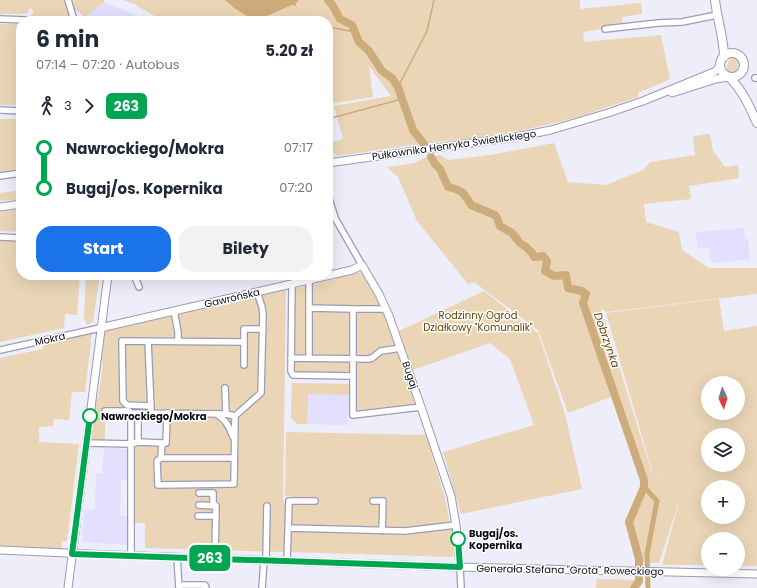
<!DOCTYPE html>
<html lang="pl">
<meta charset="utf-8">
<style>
body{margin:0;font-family:Poppins,sans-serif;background:#f2f2f3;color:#1f2937;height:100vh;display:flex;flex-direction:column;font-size:15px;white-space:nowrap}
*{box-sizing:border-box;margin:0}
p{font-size:13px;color:#747a83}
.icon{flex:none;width:22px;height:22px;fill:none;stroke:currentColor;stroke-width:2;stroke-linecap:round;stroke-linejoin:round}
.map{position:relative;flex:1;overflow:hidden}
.drawer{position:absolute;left:16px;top:16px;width:317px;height:264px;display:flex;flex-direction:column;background:#fff;border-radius:16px;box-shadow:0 4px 16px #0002}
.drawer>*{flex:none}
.badge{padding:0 8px;border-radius:6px;font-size:14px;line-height:26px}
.needle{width:26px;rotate:176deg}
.fabs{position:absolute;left:701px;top:376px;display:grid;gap:8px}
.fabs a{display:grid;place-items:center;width:44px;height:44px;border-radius:50%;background:#fff;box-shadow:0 4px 16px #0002;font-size:20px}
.map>.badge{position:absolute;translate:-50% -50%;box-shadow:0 0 0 2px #fff}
.legs{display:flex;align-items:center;gap:6px;height:44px;padding:0 20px;font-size:13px}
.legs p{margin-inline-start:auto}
.head{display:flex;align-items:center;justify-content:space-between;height:68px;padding:0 20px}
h1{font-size:22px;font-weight:700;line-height:30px}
.cta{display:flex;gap:8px;margin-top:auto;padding:8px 20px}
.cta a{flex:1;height:46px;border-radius:16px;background:#1a73e8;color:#fff;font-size:16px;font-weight:700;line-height:46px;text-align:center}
.cta a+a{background:#f2f2f3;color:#1f2937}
ul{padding:0 20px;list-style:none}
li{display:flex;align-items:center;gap:14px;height:40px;font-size:15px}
li i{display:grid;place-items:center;width:6px;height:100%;margin:0 5px;background:currentColor}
li i::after{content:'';width:10px;height:10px;margin:-5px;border:3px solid;border-radius:50%;background:#fff}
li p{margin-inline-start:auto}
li:first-child i{background:linear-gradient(#0000 50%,currentColor 0)}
li:last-child i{background:linear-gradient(currentColor 50%,#0000 0)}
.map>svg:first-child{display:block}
.built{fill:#e2dfff}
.green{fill:#ead5b6;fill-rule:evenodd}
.water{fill:#cdac7b}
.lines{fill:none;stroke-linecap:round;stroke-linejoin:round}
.stream{stroke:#cdac7b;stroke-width:1.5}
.canal{stroke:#cdac7b;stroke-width:5}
.river{stroke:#cdac7b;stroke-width:8}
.minor-casing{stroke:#9d9ab8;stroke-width:8}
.tertiary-casing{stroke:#9d9ab8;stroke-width:9}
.secondary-casing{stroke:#9d9ab8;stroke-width:10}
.minor{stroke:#fff;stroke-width:5.5}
.tertiary{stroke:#fff;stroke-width:7}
.secondary{stroke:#fff;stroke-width:8}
.line-1-casing{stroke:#fff;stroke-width:9}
.line-1{stroke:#00a651;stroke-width:6}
.stop-1-dot{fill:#fff;stroke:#00a651;stroke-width:2}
.labels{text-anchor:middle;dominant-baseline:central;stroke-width:3;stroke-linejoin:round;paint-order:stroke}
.street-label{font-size:10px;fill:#0c0b15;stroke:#fff}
.park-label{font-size:10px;fill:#634200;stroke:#fff}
.stop-label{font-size:10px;font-weight:bold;fill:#0c0b15;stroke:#fff;text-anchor:start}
.water-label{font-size:11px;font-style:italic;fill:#69490a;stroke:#fff}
</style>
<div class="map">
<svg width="757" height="588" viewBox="0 0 757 588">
<rect width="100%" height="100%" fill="#eeedfa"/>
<path class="built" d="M104,2L128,12L146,21H88L85,17Z
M744,228L745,239H748L750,259L714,263L710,258L709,247L698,248L695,232Z
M292,383L350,384V413L348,414V425L298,424L291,418Z
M104,448L127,449V466H128V480H121L120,516H130L129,545L82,542L84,510L95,509L96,473H102Z"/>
<path class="green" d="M0,0H65L70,16L72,18L69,21H30V17L34,11L30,8L28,13L24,14H0Z
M71,0H104V2L85,17L75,10Z
M123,0H580V9L641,3L642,14L622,17L623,25L583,32L584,42L661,35L670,79L638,93V97L575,118L515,132L473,139L448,141L412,145L338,156L328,151V143L343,139L334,106L391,96L369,66L373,97L328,104V21H163L134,4Z
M0,24H19V45L21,46V105H0Z
M730,57C744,56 738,67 736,74C722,76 728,65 730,57Z
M0,119H21V169L0,172Z
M710,134L713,151L725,167L738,165L739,178L689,186L691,199L644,204L646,222L679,232L682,250L709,268H757V294L606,312L601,308L652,473L680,498L653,474L606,313L719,299L724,331L757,326V566H738V539H708V565H662L680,499L659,563L642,562L632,521L647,482L616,395L568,413L538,330L474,282L468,284L417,221L398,177L387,167L415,163L424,158L440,155L448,160L490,155L554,143L568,182L606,185L643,170L650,162L695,155L693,136ZM708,383H738V413H708ZM708,435H738V465H708ZM708,487H738V517H708Z
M21,190V199L0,201V193Z
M21,209V232L0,231V212Z
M0,241H21V275H80L77,315L65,314L64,328L0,342Z
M356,272L361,273L364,274L386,317L411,388L415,405L356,412L355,410V375L294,374L293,372L294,289L336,279V276Z
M86,275H100L93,322L87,325L84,318Z
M290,287L286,291L283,499L286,507L285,552L145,548V523H133L134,447L140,445L168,444V412L105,409V441H92L90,440L95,399H98L103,363L99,362L104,332L108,329L224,302L225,305L246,300V297Z
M484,291L538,333L565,414L582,489L461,514L443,452L534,425L510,359L490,343L413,370L399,331Z
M92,333L85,392H72L69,420L54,419L53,426L39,427V442L79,444L67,541H62L61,549L0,547V358L43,349L42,343Z
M292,383L350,384V395L308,394L307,424H298L291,418Z
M286,432L426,435L445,498L449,519L452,529L454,555L452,557L290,552L291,496H285Z
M597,579L636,580L632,588H596Z"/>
<path class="water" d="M225,0H299L296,3V6L292,5L255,21L234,8Z"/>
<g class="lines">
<path class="stream" d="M328,27L355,32
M398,87L427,31L434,0
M328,119L402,99"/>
<path class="canal" d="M644,487L657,501L647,554L648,588"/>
<path class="river" d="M328,0L333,6L340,19L352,25L359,42L369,51L382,71L392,78L398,87L413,130L424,144
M431,157L435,164L440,169L448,187C463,191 463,191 471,205L495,215L497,218L500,226L512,233L520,243L526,247L532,253L534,257L543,256L547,261L545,271L554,276L566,275L568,288L582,291L586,294L583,303L644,480V487L629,522L639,559V581L634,588"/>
<g class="minor-casing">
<path id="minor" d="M68,0L73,17L76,21
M0,19L25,20V21
M605,29L658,23L682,22L717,15
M755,78H757
M0,110L21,111
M0,176L21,173
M328,195L335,218L362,265
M0,237L21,238
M134,275L139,287
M309,280V358
M292,284L291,371L293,375L353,376
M309,308L353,309H383L385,308
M353,309V415L421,407
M174,311L178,332V342
M148,342L151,409
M0,350L100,328
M291,358L368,359L372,358L381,351L401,348
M244,365V342
M225,388L226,414
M151,406L127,405L123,401L122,341L244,342V329H263
M105,411H129L131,413L226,414L235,416L261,393L263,315L262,307L257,292
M167,413L166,443H162L161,458L157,461L158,485L234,484L235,416
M216,414C225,418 230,428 233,437
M138,442V413
M86,443L131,444L138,442L162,443
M161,458H234
M199,493H213V503L216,506L215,558
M373,501H383L382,531
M199,505L216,506
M198,516H216
M288,528L405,531L456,525
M131,556V413
M177,557L179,588
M266,560L267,506
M287,561L289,501H315
M460,567L461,588
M179,585H205L206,588
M262,588L264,560"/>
</g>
<g class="tertiary-casing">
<path id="tertiary" d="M672,93L716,79L729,77
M328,163L516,137L551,130L608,113L643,101L714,72L718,69L721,62
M0,207L21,204
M100,328L352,270L362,265L379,294L389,316L421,407L451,496L456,525L460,567
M0,550L111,555L460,567L757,574
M68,588L108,275"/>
</g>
<g class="secondary-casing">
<path id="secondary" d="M715,0C717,19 724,38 724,57
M720 65a12 12 0 1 1 24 0a12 12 0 1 1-24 0Z
M729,77C743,91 749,105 757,123"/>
</g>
<use href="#minor" class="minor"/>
<use href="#tertiary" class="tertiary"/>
<use href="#secondary" class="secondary"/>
</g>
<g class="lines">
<g class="line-1-casing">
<path id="line-1" d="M90,416L72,554L460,567L458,539"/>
</g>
<use href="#line-1" class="line-1"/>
</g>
<g class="stop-1-dot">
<circle cx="90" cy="416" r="7"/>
<circle cx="458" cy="539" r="7"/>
</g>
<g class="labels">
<g class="street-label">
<text transform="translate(454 145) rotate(-8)">Pułkownika Henryka Świetlickiego</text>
<text transform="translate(232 298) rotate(-13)">Gawrońska</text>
<text transform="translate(50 339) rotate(-13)">Mokra</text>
<text transform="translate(410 375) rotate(71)">Bugaj</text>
<text transform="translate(570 570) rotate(1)">Generała Stefana "Grota" Roweckiego</text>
</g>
<g class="park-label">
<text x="478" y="315">Rodzinny Ogród<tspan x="478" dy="12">Działkowy "Komunalik"</tspan></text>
</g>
<g class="stop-label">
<text x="101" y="416">Nawrockiego/Mokra</text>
<text x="469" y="533">Bugaj/os.<tspan x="469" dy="12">Kopernika</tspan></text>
</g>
<g class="water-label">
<text transform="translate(607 340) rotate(71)">Dobrzynka</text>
</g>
</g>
</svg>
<div class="fabs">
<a><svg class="needle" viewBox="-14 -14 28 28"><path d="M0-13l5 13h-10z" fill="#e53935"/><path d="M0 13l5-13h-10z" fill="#747a83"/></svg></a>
<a><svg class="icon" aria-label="layers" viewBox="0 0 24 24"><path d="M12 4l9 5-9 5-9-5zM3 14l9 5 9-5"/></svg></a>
<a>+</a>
<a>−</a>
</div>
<b class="badge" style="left:210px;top:558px;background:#00a651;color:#fff">263</b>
<section class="drawer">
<div class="head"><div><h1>6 min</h1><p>07:14 – 07:20 · Autobus</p></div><b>5.20 zł</b></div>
<div class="legs"><svg class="icon" aria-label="walk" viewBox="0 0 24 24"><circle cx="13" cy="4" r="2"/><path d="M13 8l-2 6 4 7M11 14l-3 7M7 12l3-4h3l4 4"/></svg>3<svg class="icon" aria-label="forward" viewBox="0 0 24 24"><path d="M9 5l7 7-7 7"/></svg><b class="badge" style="background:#00a651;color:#fff">263</b></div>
<ul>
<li><i style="color:#00a651"></i><b>Nawrockiego/Mokra</b><p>07:17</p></li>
<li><i style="color:#00a651"></i><b>Bugaj/os. Kopernika</b><p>07:20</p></li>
</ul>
<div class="cta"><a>Start</a><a>Bilety</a></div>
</section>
</div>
